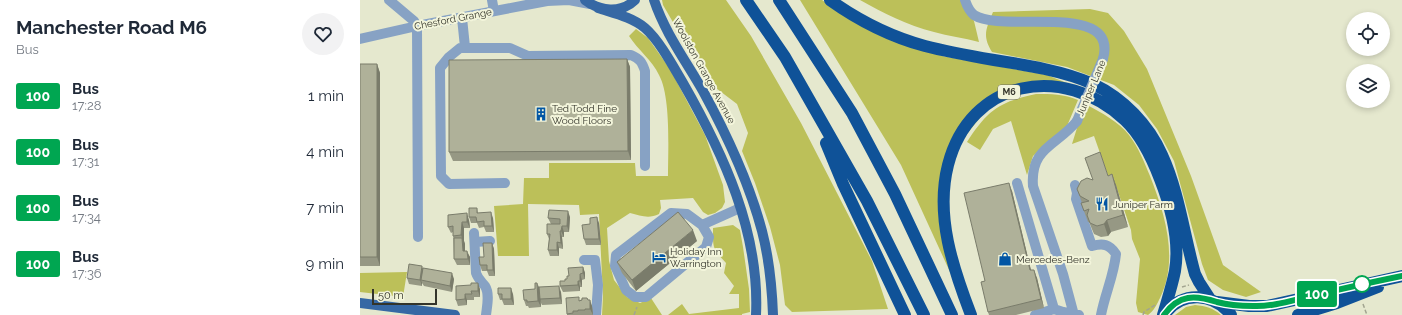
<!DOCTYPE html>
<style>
body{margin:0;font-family:Raleway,sans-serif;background:#f2f2f3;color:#1f2937;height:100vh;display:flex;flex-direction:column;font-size:15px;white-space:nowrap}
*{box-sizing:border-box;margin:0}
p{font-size:13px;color:#747a83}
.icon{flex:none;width:22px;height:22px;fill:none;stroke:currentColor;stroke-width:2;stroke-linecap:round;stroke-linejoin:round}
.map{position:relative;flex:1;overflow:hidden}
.sheet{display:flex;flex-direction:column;background:#fff;width:360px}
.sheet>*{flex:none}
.badge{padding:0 8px;border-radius:3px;font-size:14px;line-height:26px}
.fabs{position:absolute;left:986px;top:12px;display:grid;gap:8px}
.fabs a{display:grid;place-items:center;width:44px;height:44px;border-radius:50%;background:#fff;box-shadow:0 2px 6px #0003;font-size:20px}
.scale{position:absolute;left:12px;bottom:10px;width:65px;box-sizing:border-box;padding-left:4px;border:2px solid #33342a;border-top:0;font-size:11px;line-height:14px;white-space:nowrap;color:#33342a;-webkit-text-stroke:3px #f3f5db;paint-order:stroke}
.map>.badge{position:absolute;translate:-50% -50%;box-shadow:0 0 0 2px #fff}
.round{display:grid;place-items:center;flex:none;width:42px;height:42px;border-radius:21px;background:#f2f2f3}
.overview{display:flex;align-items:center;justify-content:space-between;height:68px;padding:0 16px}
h1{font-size:19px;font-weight:700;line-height:30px}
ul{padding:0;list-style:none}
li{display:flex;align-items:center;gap:12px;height:56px;padding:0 16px}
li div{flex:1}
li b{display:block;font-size:15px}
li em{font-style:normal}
li .badge{min-width:44px;font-weight:700;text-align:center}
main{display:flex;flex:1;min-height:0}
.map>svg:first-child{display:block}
.green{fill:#bcc059}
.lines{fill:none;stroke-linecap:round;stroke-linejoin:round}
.path{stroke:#a2a490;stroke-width:1.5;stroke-dasharray:4 2;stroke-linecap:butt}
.minor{stroke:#87a2c4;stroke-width:10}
.major{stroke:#3668a4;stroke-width:10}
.highway{stroke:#0f5298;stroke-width:12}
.minor-bridge{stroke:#87a2c4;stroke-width:10}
.wall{fill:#969884}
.shaded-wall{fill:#7a7c6b}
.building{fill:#afb199;stroke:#7a7c6b}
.line-casing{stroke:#fff;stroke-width:9}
.line{stroke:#00a651;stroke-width:6}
.stop-dot{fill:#fff;stroke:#00a651;stroke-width:2}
.labels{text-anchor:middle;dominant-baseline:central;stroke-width:4;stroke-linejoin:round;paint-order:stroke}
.shield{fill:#f3f5db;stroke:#6d6e5f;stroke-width:1}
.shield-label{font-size:9px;font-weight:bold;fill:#33342a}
.street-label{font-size:10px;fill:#33342a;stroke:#f3f5db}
.poi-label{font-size:10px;fill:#33342a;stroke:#f3f5db;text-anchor:start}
</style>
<main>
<section class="sheet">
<div class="overview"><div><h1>Manchester Road M6</h1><p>Bus</p></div><a class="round"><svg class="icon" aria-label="heart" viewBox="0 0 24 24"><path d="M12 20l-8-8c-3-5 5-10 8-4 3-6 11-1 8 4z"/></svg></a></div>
<ul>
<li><span class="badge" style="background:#00a651;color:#fff">100</span><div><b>Bus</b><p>17:28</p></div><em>1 min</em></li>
<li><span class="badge" style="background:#00a651;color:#fff">100</span><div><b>Bus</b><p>17:31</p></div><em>4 min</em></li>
<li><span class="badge" style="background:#00a651;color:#fff">100</span><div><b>Bus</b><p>17:34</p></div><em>7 min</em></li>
<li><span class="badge" style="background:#00a651;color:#fff">100</span><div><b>Bus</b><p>17:36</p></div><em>9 min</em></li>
</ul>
</section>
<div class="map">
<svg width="1042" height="315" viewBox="0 0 1042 315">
<rect width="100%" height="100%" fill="#e5e8ce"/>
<path class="green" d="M302,0H366L391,36L441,123L512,261L528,309L432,312L425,305L420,265L410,227L395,183L382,151L388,133L377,104L348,82L314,24L303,5Z
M440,0H462L490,19L582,56L687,75L712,85L642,90L583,164L590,272L541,165Z
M500,0H604L614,21L619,42C604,38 588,36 574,32C547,25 523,13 500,0Z
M730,9L748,13L764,31L787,69L831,176L863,265L901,292L886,297L863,290L848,280L842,264L814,161L797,129L779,105L754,85L707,67L632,52C622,36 626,29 633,12Z
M276,29L288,38L310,69L345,135L363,185L365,202L362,208L355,213L348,215L343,212L333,198L300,200L301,208L299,214C289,219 281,216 270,213L247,228L249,261L254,280L267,297L280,303L291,298L302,315H242L243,296L239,214L220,215L219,205L168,204L169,256H138L134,206L163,204L164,178H189V163H275L276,176H308C308,150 311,97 299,75C292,60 278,50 269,36Z
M676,94C691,94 704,94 718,100L707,126L673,156L667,175L651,121L633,129L620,150L607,142C628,110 639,102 676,94Z
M727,105C742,113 759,122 769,135C779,148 784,162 790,176C805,214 819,259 800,298C797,304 794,311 788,315L778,312L776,303L780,259L772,239L771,230L756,186L752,187L734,136L712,144L717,128Z
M373,225L380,230L383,247L389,289L390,312L382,314V315H308L322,304L329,314L379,308V294H369L374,286L364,273L366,263C352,248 353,248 353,228Z
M47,272L43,297L0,292V273Z
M835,305C846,306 853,308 861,315H815L826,307Z"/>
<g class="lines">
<path class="path" d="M822,287L829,285
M1003,304L1007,315
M274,315L277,307
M783,315L784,312L795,305"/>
<path class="minor" d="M29,0L54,21L57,26L58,237
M132,0L134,11
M605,0C607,6 609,11 614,15C643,34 759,0 743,59
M102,18L105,47
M0,39L57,26L187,1L209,0L230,4
M145,183L89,184L81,176L80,68L89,57L100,48H150L168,56L271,55C280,59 282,62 285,71V166
M657,183L694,309L703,312L719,315
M715,185L717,193L716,199L732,246C743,243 749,244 756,254C754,275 745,294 741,315
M311,213L327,214L342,225L349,237L346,247L286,297H275L266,290L255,266L256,255Z
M342,225L380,208
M114,233L116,273C118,279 122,282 125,286C130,294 127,306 126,315
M115,242L130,241
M224,260H235L238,285L236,315
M675,315L694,309
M714,315L703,274L673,186C670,147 697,146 717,121"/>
<path class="major" d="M225,0C239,11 261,14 275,0
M294,0C305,33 326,61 343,91C367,135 389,182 402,231C409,258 412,287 413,315
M238,8C253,13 272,17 285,28C299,40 313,66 323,83C363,153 400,232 396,315
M0,303L95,315"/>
<path class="highway" d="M386,0L425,57L507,201L564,315
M419,0L492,113L535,194L592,315
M470,0C498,20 532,37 565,46C588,52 611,56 634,60C666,65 704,71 733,84C763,98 789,125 802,155C819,192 824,235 835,274L839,282L850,299
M466,143L483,184L545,315
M857,302L889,306H907L1042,276
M805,314C822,290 854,293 871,315
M611,315C593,268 575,216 588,165C610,79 703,62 765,120C782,136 792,158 800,179C811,207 820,241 815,271C812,286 807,301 803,315
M938,315L977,303L1018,287"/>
<path class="minor-bridge" d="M717,121L743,59"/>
</g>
<path class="wall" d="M267,59L270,67L271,160L93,161L89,152Z
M0,64H17L20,73V266H0Z
M749,176L756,185L768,227L751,232L748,236L741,237L734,234L729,222H728L721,203H722L717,189L733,180Z
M652,191L671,270L677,278L684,308L656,315H629L628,312L625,281Z
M117,208L118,213L133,218L134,232H126L124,227L119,228L117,223H111L109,217Z
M210,217L209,232H204V237H202L203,249L199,248V256H190L188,250L189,239L187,234L191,224L188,218Z
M109,220L110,228H104V241L105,244V251L110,257V265H97L94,259L93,232L91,233L88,227Z
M239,223L241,245H226L224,239Z
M337,241L276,291L262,273L257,262Z
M132,243L134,249L135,276H129L127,271H122L120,265Z
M223,267L225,273V279L222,280V287H220V291L203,292L200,286L207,279L209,276Z
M63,270L94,279L92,292L64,286L62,283V286L49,284L47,278Z
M96,286L120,289V297H114V300H107V305L98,306L96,300Z
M179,287L201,292L202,304L182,305L180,301L181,307L169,308L168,306H166L164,300L175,289Z
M138,294H153L154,305H144L142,300H140Z
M227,298L232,306L233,315H207V314L220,300Z"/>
<path class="shaded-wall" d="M267,59L270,67L271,160L268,151Z
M17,64L20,73V266L17,257Z
M752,174L756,185L768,227L763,215Z
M649,183L652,191L673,279L670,270Z
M208,211L210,217L209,232L207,226Z
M131,212L133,218L134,232L132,226Z
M107,213L109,220L110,228L107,222Z
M237,217L239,223L241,245L239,239Z
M747,220L751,232L748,236L744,224Z
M102,222L104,228V241L105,244V257L103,251L102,238L101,235Z
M202,226L204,232V237L201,231Z
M333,230L337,241L276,291L272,280Z
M200,231L202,237L203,249L201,243Z
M197,242L199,248V256L197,250Z
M132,243L134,249L135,276L133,270Z
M107,251L110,257V265L108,259Z
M62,266L64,272L61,280L62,283V286L60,280Z
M223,267L225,273V279L223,273Z
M674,270L677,278L684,308L681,299Z
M92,273L94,279L92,292L90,286Z
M220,274L222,280V287L220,281Z
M218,281L220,287V291L218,285Z
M118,283L120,289V297L118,291Z
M177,283L180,289L181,307L178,301Z
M199,286L201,292L202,304L200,298Z
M151,288L153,294L154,305L151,299Z
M105,294L107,300V305L105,299Z
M230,300L232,306L233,315L230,309Z"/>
<path class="building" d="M267,59L268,151L89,152V60Z
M0,64H17V257H0Z
M740,152L748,176L752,174L763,215L747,220L744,224L737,226L730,223L727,215L729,209L724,211L721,203L729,201L720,196L717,189L721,181L727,178L733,180L725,158Z
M649,183L670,270H674L681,299L628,312L621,282L625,281L604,193Z
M109,208H117V213L131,212L132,226H124V221L117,222L116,217H109Z
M189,210L208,211L207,226H202L201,231H200L201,243L197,242V250H188L190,234H187V224H200V219L188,218Z
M318,212L333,230L272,280L257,262Z
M107,213V222H102L101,235L93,236V226L88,227V215Z
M237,217L239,239H224L222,225L230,224V218Z
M94,238H102L103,251H107L108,259H94Z
M123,243H132L133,270H127V265H120L119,257H124Z
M49,264L62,266L60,280L47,278Z
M223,267V273L220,274V281H218V285L200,286V281H205V279H207V276H209L208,268Z
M63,268L92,273L90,286L61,280Z
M111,283H118V291H111L112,294H105V299L96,300V286L111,285Z
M175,283H177L178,301L167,302V300H164L163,290L175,289Z
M199,286L200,298L180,299L179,287Z
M138,288H151V299H142V294H138Z
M219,297V301L222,300V298H227L228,300H230V309H225V310H218V311H213V313L207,314L206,298Z"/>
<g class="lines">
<g class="line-casing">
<path id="line" d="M804,315C819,294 835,295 857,302C868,305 882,306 893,306C914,307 936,299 956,295C985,288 1013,282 1042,276"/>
</g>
<use href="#line" class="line"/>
</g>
<defs>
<g id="building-bare" transform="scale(1.08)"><path d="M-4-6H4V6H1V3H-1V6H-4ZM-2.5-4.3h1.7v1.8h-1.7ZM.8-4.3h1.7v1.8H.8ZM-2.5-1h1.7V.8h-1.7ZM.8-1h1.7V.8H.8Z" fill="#0256a4" stroke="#f3f5db" stroke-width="2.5" paint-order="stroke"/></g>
<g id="restaurant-bare" transform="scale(1.08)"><path d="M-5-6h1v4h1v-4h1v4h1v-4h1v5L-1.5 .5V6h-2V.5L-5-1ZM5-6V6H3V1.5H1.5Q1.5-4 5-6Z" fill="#0256a4" stroke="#f3f5db" stroke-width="2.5" paint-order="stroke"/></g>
<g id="hotel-bare" transform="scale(1.08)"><path d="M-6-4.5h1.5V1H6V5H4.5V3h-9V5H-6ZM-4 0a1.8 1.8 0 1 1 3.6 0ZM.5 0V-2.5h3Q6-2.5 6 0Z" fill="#0256a4" stroke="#f3f5db" stroke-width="2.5" paint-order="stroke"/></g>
<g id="shop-bare" transform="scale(1.08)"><path d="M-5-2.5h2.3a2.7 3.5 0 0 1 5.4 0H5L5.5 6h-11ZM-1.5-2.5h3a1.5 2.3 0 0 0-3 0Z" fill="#0256a4" stroke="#f3f5db" stroke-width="2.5" paint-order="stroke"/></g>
</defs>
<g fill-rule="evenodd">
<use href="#building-bare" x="181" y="114"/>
<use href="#restaurant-bare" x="742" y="204"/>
<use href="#hotel-bare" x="299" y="257"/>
<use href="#shop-bare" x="645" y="259"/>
</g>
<circle class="stop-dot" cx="1002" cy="284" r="8"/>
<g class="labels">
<rect class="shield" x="638" y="85" width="22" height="14" rx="3"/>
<g class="shield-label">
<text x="649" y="92">M6</text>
</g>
<g class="street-label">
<text transform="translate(93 19) rotate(-11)">Chesford Grange</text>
<text transform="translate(344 71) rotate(61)">Woolston Grange Avenue</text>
<text transform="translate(731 88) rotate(-67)">Juniper Lane</text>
</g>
<g class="poi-label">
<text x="192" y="108">Ted Todd Fine<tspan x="192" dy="12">Wood Floors</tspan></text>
<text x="753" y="204">Juniper Farm</text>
<text x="310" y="251">Holiday Inn<tspan x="310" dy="12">Warrington</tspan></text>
<text x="656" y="259">Mercedes-Benz</text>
</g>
</g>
</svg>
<div class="fabs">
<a><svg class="icon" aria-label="locate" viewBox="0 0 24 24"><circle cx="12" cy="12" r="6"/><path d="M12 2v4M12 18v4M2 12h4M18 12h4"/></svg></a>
<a><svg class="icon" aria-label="layers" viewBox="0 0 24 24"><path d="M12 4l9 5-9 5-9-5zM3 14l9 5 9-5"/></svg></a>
</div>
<div class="scale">50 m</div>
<b class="badge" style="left:957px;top:294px;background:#00a651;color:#fff">100</b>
</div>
</main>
